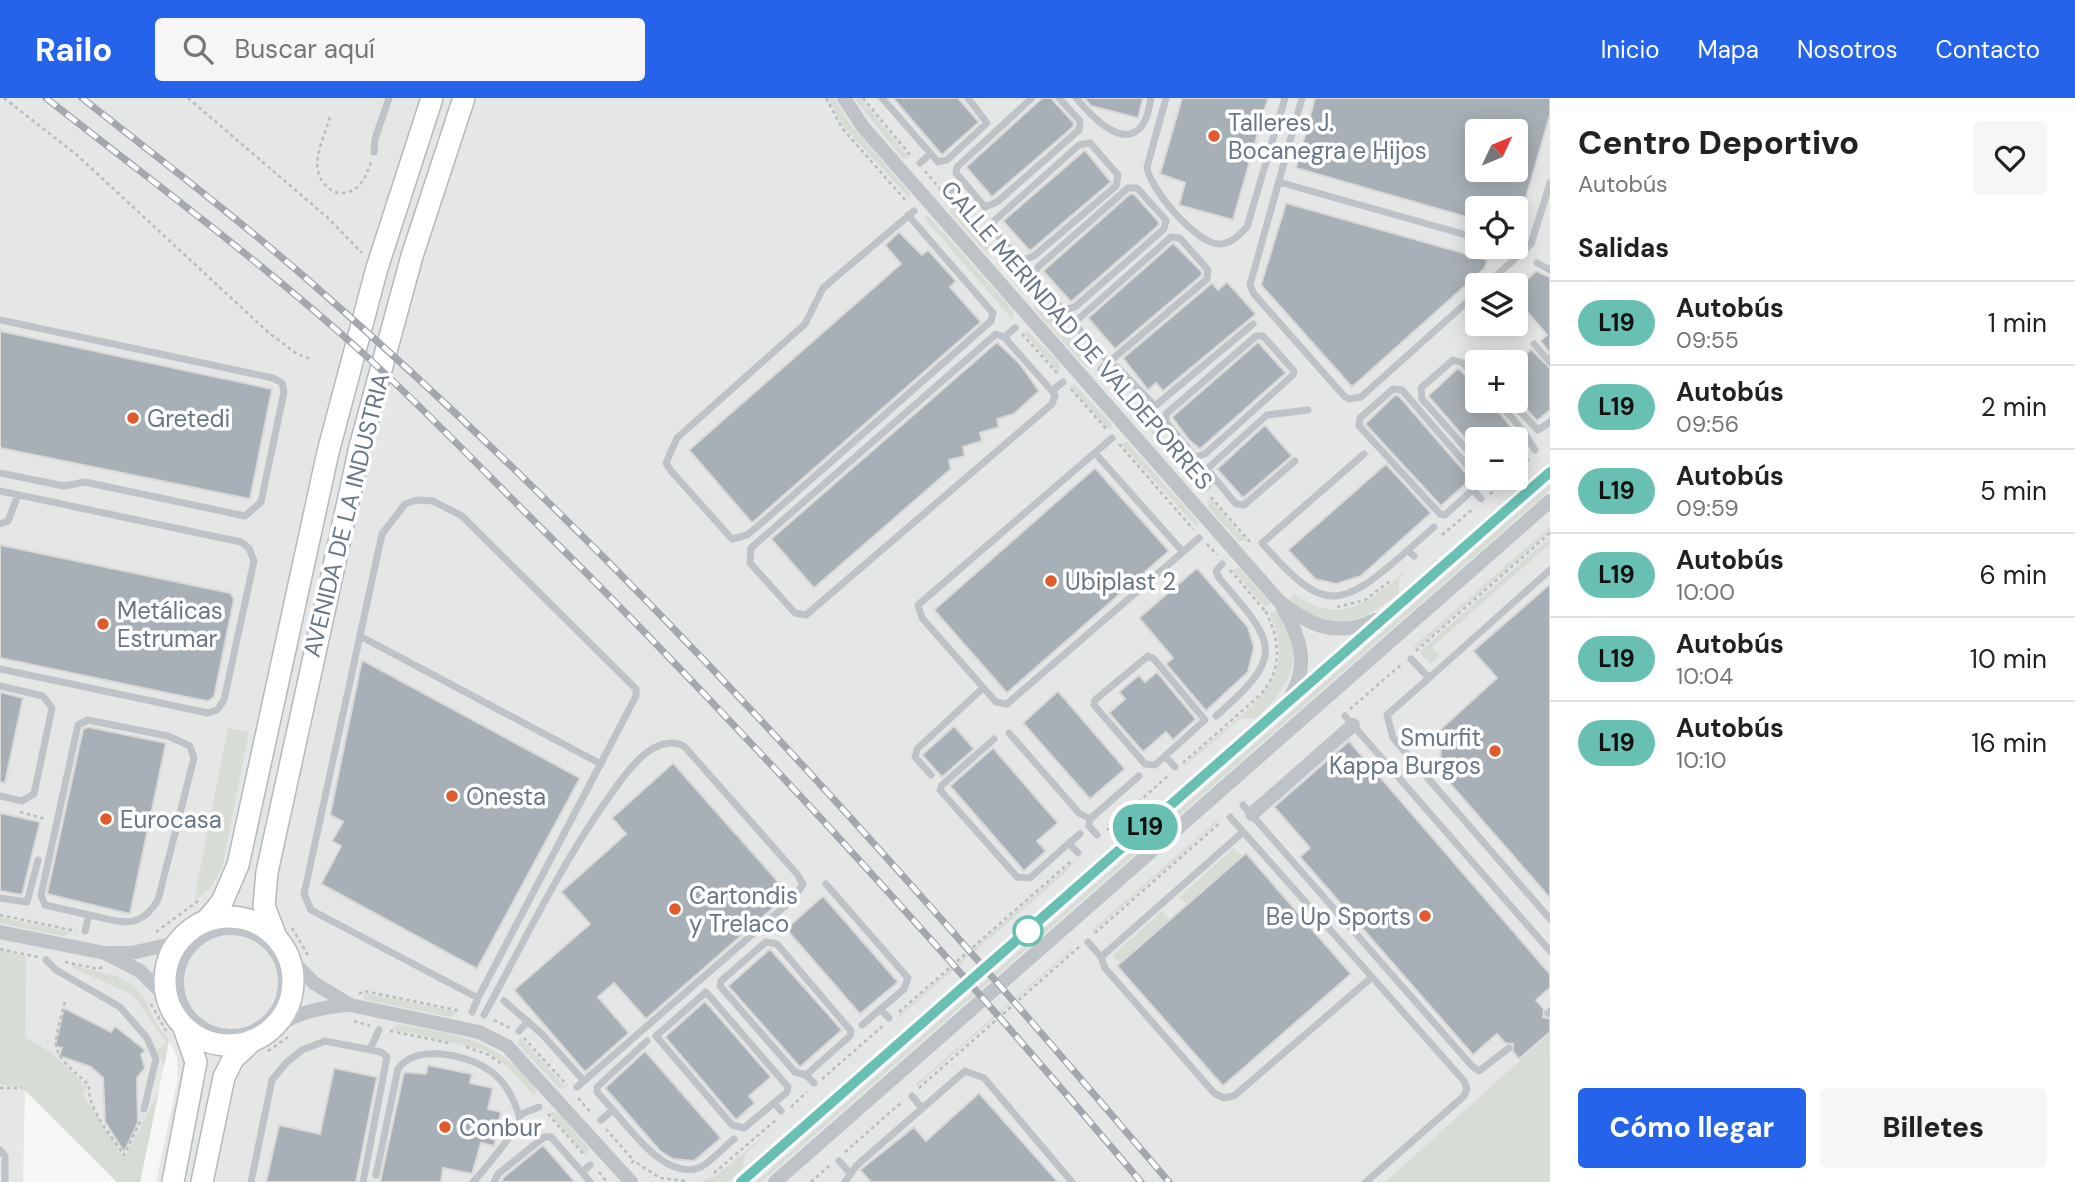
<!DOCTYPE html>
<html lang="es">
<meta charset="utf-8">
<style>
body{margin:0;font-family:"DM Sans",sans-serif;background:#f6f6f6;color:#222;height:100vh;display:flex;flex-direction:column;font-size:26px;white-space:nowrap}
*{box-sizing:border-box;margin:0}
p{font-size:23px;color:#767676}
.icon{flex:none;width:38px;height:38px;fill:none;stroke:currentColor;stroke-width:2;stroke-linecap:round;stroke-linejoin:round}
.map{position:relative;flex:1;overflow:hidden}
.side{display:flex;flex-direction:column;background:#fff;width:525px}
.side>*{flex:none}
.badge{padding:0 14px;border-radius:23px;font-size:24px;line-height:46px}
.needle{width:46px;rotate:46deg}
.controls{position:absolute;left:1465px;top:21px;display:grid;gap:14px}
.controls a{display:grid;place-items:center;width:63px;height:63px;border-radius:7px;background:#fff;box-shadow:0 4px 18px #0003;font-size:35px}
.map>.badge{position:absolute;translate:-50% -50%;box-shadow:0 0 0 4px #fff}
h2{padding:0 28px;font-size:26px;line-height:63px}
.round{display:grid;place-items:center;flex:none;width:74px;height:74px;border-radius:7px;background:#f6f6f6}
.head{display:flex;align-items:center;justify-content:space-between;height:119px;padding:0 28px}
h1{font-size:33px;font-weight:800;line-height:52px}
.button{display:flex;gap:14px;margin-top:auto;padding:14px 28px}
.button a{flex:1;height:80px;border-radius:7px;background:#2563eb;color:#fff;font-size:28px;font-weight:800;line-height:80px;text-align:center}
.button a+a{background:#f6f6f6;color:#222}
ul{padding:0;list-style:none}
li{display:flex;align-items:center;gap:21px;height:84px;padding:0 28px;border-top:2px solid #e0e0e0}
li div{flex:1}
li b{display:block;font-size:26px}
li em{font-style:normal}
li .badge{min-width:77px;font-weight:700;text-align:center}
header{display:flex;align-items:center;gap:42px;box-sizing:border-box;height:98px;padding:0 35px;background:#2563eb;color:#fff}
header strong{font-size:33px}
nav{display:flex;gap:38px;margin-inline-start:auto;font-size:24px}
.search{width:490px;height:63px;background:#f6f6f6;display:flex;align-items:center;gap:18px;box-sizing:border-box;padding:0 24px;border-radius:7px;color:#767676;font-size:26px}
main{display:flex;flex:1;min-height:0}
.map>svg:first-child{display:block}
.built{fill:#e5e6e6;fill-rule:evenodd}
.green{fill:#d7dcd4}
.building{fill:#a7b0b6;stroke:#d9d9d7;stroke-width:2;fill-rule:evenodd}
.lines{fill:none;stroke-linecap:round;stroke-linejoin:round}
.secondary-casing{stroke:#b3b8bd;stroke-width:24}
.path{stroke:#b9bcbf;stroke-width:2.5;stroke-dasharray:3.5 3.5;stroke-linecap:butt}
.service{stroke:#bec3c7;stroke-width:7}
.pedestrian{stroke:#bec3c7;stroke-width:10}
.minor{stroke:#bec3c7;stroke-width:14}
.secondary{stroke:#fff;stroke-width:21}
.rail-casing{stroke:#a2a8ae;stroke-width:7}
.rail{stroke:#fff;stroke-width:4.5;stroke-dasharray:13;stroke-linecap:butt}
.line-casing{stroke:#fff;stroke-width:16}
.line{stroke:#68c0b2;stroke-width:10}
.poi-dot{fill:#e15a2b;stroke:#fff;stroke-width:2.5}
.stop-dot{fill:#fff;stroke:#68c0b2;stroke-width:3.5}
.labels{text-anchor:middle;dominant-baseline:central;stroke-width:7;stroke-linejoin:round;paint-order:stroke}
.poi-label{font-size:24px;fill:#677785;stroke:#fff;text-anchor:start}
.street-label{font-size:24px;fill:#677785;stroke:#fff}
</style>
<header>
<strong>Railo</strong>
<div class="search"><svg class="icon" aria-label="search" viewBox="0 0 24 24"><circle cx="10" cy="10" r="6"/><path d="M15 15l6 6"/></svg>Buscar aquí</div>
<nav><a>Inicio</a><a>Mapa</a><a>Nosotros</a><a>Contacto</a></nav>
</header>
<main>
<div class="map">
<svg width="1550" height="1084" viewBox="0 0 1550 1084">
<rect width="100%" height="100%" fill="#f7f7f5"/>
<path class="built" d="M0,0H1550V935L1385,1084H156L178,980L177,959L169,943L140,1084H117L25,993L23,1084H0ZM1477,33H1516V72H1477ZM1477,110H1516V149H1477ZM1477,187H1516V226H1477ZM1477,264H1516V303H1477ZM1477,341H1516V380H1477Z"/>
<path class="green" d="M827,0H835L849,25L910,95V101L844,29Z
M854,0H861L909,60L903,61Z
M952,106L994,155L988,157L950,115Z
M928,118L1013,212V222L923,119Z
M1035,202L1093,267L1092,269H1086L1034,211Z
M1028,233L1060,265L1059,275L1024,235Z
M1075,287L1112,326L1111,331L1105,329L1070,288Z
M1127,344L1199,425L1198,430L1121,346Z
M1550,386V392L761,1084H756Z
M1209,399L1247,443H1239L1208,409Z
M1550,429V433L1416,551L1414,548Z
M1550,439V446L1432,549L1440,557L1430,566L1419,554Z
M1239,470L1270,505L1265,509L1232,472Z
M1407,471L1399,482V495C1363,525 1326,539 1289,501L1294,496C1341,530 1371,503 1407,471Z
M1275,512C1313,551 1288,591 1256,620H1241L1184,669C1187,662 1199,654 1206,647C1251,608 1299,583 1270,516Z
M228,630L249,634L222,770L210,790L194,803Z
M1216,723L1218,724L1093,834L1092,832Z
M1234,750L1243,759L1187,807L1179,799Z
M1076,761L1066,774L898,920L897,918Z
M1162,813L1170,822L1120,865L1113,857Z
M0,819L72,834L63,838L0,825Z
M1073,849L1074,850L917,988L916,986Z
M0,852L26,858L25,939L52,955L87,988L83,996L124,1060L159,993L140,1084H117L24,991L0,986Z
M72,867L116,878L133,887L144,900L157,927L169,942L164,968L157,952L166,945L133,897L73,870Z
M364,895L458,914L451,919L363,901Z
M398,926C447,936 487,937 523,976C530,984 538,989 535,999L507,968L484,952L391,931Z
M1550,935V1084H1385Z
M520,939L566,990H559L518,946Z
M552,1014L558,1015L589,1051L587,1059L549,1015Z
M777,1027L745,1056L742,1071L727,1084H700L717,1077Z"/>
<path class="building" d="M893,0H958L979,24L942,57Z
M1042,0H1051L1074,25L1073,29L992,99L966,69Z
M1084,0H1143L1138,20L1091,8Z
M1182,0H1268L1233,122L1179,107L1185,85L1160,76Z
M1315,0H1550V17L1523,110H1477V122L1296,70ZM1477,33H1516V72H1477Z
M1085,52L1111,84L1030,153L1003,123Z
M1130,96H1134L1159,124L1158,128L1071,204L1043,173Z
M1286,105L1488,162L1484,171L1352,289L1261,187Z
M899,134L922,157L928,152L956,183L950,189L981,224L752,425L689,352L901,166L885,147Z
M1173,145L1202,174L1201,178L1115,251L1088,220Z
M1536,173L1550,179V255L1540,243L1547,237L1516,201V191Z
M1227,184L1256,216L1163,293L1156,285L1148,292L1123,260L1212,185L1218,192Z
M0,233L272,291L250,401L0,350Z
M997,244L1020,266L1039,293L1014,316L997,321L999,329L980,335L982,343L963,349L965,358L949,362L951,371L814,490L771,441Z
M1258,244L1286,275L1200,351L1189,342L1172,319Z
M1531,251L1550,270V312L1537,323L1516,300V264Z
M1458,270L1477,288V303H1490L1521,341H1477V354L1428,298Z
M1395,297L1399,298L1471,381L1441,408L1365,326Z
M1265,327L1292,358L1243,400L1217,371Z
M1386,366L1431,415L1361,478L1336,486L1315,481L1288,452Z
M1095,370L1169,453L1007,595L934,512Z
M0,447L230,495L234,501L214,599L208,603L191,600L0,560Z
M1197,470L1248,529L1254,549L1248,574L1206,613L1166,566L1173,560L1139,520Z
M1550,486V800L1440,674L1441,631L1497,580L1473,553Z
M362,562L580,680L477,871L321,786L341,748L332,743L343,724L330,717Z
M1157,574L1196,621L1173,642L1166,634L1143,654L1109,615L1125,601L1119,594L1139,577L1145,584Z
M1058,593L1125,671L1090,701L1023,625Z
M0,594L23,600L5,685L0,684Z
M954,628L974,651L942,679L922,657Z
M88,629L166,645L130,816L47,796L83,631Z
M1349,643L1550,876V890L1536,902L1544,911L1543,919L1550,921V934L1519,961L1513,954V946L1505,945L1497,936L1473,957L1300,759L1310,750L1274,709Z
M993,650L1058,725L1037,743L1046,753L1024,773L950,688Z
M673,665L789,796L646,921L614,885L598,899L629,935L585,974L514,892L590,826L561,794L626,736L612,720Z
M0,715L40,724L22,797L0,793Z
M1246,755L1351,876L1223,988L1117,868Z
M823,798L898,884L860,916L786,831Z
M770,851L842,932L800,969L728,888Z
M705,903L771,979L749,998L755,1005L736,1022L665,939Z
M64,910L111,934L115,928L145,952L141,957L145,970L137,980L138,1025L124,1054L105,1024L103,980L91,969L59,958L62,950L55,948Z
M645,953L721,1040L694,1063L673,1061L660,1053L605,990Z
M428,967L472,976L470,985L493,990L488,1011L501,1014L494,1048L481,1045L472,1076L443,1070L441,1084H380L404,974L426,976Z
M334,970L377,979L356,1084H266L279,1027L320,1036Z
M979,995L1058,1084H871L860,1072L914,1029L926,1043Z
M543,1047L575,1084H501L504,1079Z"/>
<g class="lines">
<g class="secondary-casing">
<path id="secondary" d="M165 883a64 64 0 1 1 128 0a64 64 0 1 1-128 0Z
M207,822L222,804L238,767L328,354L377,170L432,0
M276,839L264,808L267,774L360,349L412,158L464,0
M173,1084L196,964L184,930
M202,1084L224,979L233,961L253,942"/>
</g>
<path class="path" d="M4,0L78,58L269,235L297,256L310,261
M188,0L328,120L362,155
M826,0L842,30L907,104
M863,0L911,58
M330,19C322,47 304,75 334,94C356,99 365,83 371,64
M925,73L941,92
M955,107L994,152
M1008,168L1024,187
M1038,202L1066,234
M1022,236L1057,275
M1107,281L1130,307
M1071,291L1106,331
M1144,323L1172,355
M1119,346L1193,431
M1185,371L1197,384
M1516,373L1529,361
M1490,396L1508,380
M1211,399L1250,444
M1442,437L1474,410
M1207,446L1217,457
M1230,472L1266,514
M1337,509L1365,502L1390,483
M1416,553L1550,435
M1350,611L1403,565
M1183,665L1260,597C1283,572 1280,542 1266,514L1269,512
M20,714L46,721
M1107,732L1170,676
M0,817L76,833
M292,830L308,857
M156,834L198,803
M1095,835L1221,724
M0,851L38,859
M65,864L98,871L103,869
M359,896L364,893L461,913
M65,904C51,955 50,952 89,987C87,1011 111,1037 124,1057L142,1020
M151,906L166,933
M899,914L1070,764
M494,922L510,930
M354,923L370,928
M390,933L449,945
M524,940L567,987
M466,949L489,957L503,967
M268,953L291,937
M822,981L883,928
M0,990H22
M919,990L1079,849
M578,1000L592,1016
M791,1009L807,994
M548,1016L585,1058
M606,1031L634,1063
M845,1054L903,1003
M631,1065L634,1063L660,1080L688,1083
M599,1074L607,1084
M714,1075L776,1022
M811,1084L829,1068"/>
<path class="service" d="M882,0L938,64L947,62L987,25L968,0
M1032,0L957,69L956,75L985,109L997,104L1079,32L1080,23L1059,0
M1076,0C1088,14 1119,50 1139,31C1147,24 1149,10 1151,0
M1166,0L1147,69C1149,90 1197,147 1220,146C1231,146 1239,137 1247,129L1285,0
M1302,0L1250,187L1254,196L1344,298L1349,301L1361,299L1477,195
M374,54L375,41L389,0
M920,65L930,56
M1279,84L1477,140
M949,98L964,85
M908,117L993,215L991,223L757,429L747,437L732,441L671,373L666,365L677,340L805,226L823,190L914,113
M1507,149L1523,153
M1003,160L1011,153L1020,163L1034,158L1116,88L1118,77L1090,45L1079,47L994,123L993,132L1011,153
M1537,165L1550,172
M1486,187L1531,146L1550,85
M1032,193L1040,186L1063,212L1075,209L1164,131L1166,122L1137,90H1128L1039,168L1034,175L1040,186
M0,222L273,280L282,285L284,294L261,404L245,418L85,384L64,388L0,375
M1004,239L1015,230
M1534,246L1550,264
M1117,269L1155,308L1253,226
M1101,271L1109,264L1076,228V223L1171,139L1180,140L1208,172L1207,181L1109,264
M1477,280L1463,265L1453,262L1421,290L1422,301L1477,363
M1052,293L1004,239L996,236L751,450L750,465L795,515L806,517L1052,306L1055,297L1052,293L1063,284
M1497,303L1524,334L1535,352
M1510,303L1538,332L1550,324
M1139,314L1148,305
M1112,340L918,507L922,520L996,604L1007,606L1199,440
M1516,354L1528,344
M1095,355L1183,454
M1364,356L1262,445C1324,516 1339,513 1408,452L1414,458
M1180,362L1190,353L1166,324V316L1256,238H1263L1294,273L1293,277L1205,356L1195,359L1190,353
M1295,363L1244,407L1236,406L1207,371L1267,317L1308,312
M1477,379L1402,292L1393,291L1360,320L1359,328L1440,416L1445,417L1478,387V380
M1205,390L1214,381
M1473,392L1481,401
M0,393L241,444L249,450L254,463L224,602L217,612L208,615L0,571
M417,402L433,403L462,418L636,591V598L478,900L311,812L304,796L382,436L405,406Z
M0,426L8,423L18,397
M1408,452L1434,429
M360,538L601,666
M1411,561L1429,580L1387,617L1393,640L1550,821
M1429,580L1550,472
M0,588L43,598L52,610L34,696L22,703L0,698
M1216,618C1286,557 1277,547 1219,480L1216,473L1222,466
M1345,618L1550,853
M1009,635L1079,715L1090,721
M994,641L942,687L940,692L1017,779L1030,780L1069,745L1078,755
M1165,658L1155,667L1145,666L1094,607L1095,602L1148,558L1154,561L1205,622L1165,658L1175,669
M931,677L915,659L917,651L983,590
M1243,707L1472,968L1479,973L1509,950
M1097,737L1089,728L1090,721L1139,678
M1069,745L1080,736
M826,786L908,880L904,891L862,927
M0,800L27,804L38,762
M85,833L89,817L45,807L41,797L78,627L88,622L168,638L190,648L194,660L158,802C138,834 121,823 89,817
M1088,844L1101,859L1105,870L1214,995L1224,1000L1234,998L1372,879L1230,719
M1101,859L1243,734
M46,862L56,872L120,909L147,940L156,961L144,1011
M706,894L788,989L787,994L744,1030L732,1027L656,938Z
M504,903L542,936L584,983
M880,911L889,920
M472,914L478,900
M1548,915L1550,913
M484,917C523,846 558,772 604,706C616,689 629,669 645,656C656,647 671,641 684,648L797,776L803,786L793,801L577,989
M519,933L528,923
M370,951L379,932
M806,977L850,938L851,933L777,846L766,844L721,883L720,888L795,974L806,977L814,985
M912,998L922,1010
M774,1005L781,1013
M613,1012C632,1033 667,1084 701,1069C713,1062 724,1049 734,1041
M519,1017L539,1009
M601,1022L613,1012L597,994V989L647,943
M0,1052L5,1058V1084
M839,1063L850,1075
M582,1074L590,1084
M376,1077L398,971C415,946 465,956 487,971C501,979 511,995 516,1009C518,1014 521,1019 519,1024C516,1033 480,1077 473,1084
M251,1084L272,982L286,965L302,952L325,943L381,954L387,959L363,1084
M494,1084L498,1076L544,1039H551L582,1074L590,1067
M845,1084L856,1068L965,973L984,980L1072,1084
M1366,1084L1464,998L1467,991L1464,983L1372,879"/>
<path class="pedestrian" d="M179 884a52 52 0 1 1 104 0a52 52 0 1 1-104 0Z"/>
<path class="minor" d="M844,0L863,29L1279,503C1309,528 1337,540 1375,522
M1283,510C1300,538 1309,566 1292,596
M1252,716L1353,627
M0,834L105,855L140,873L167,900
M110,855H131L177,845
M289,860L314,885L350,907L479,934L507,948L631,1084
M273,929C299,915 319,909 348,907
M741,1084L1550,374
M775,1084L1550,403"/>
<use href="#secondary" class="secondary"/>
<g class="rail-casing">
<path id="rail" d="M46,0C153,84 264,166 366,258C423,310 477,366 532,421C746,632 947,854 1141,1084
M82,0C161,62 241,123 316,189C627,460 902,770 1169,1084"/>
</g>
<use href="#rail" class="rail"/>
</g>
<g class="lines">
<g class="line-casing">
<path id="line" d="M741,1084L1550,374"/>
</g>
<use href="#line" class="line"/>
</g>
<g class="poi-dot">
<circle cx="1214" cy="38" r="7"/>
<circle cx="133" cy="320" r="7"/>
<circle cx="1051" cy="483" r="7"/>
<circle cx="103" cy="526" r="7"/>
<circle cx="1495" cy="653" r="7"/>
<circle cx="452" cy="698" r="7"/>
<circle cx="106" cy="721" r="7"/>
<circle cx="675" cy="811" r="7"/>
<circle cx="1425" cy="818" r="7"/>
<circle cx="445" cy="1029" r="7"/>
</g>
<circle class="stop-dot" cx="1028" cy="833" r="14"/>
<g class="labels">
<g class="poi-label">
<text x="1228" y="24">Talleres J.<tspan x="1228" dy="28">Bocanegra e Hijos</tspan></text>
<text x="147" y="320">Gretedi</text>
<text x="1065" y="483">Ubiplast 2</text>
<text x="117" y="512">Metálicas<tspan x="117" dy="28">Estrumar</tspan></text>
<text x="1481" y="639" text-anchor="end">Smurfit<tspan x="1481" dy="28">Kappa Burgos</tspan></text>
<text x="466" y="698">Onesta</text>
<text x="120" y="721">Eurocasa</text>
<text x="689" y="797">Cartondis<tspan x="689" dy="28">y Trelaco</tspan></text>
<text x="1411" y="818" text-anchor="end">Be Up Sports</text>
<text x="459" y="1029">Conbur</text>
</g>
<g class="street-label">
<text transform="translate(1077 237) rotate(49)">CALLE MERINDAD DE VALDEPORRES</text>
<text transform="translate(346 417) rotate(-76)">AVENIDA DE LA INDUSTRIA</text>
</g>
</g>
</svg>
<div class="controls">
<a><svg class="needle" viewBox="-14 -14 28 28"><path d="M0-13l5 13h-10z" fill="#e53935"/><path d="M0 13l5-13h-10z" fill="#767676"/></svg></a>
<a><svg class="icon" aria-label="locate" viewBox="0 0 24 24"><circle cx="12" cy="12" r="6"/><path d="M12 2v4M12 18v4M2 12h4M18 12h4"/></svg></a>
<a><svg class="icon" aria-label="layers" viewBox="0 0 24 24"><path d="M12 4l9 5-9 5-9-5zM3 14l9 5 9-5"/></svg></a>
<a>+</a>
<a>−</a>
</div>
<b class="badge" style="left:1145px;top:729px;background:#68c0b2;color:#111">L19</b>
</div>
<section class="side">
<div class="head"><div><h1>Centro Deportivo</h1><p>Autobús</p></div><a class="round"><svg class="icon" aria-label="heart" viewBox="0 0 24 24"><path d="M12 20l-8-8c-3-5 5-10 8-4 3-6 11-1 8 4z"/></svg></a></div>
<h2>Salidas</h2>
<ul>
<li><span class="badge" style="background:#68c0b2;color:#111">L19</span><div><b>Autobús</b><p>09:55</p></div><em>1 min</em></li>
<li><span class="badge" style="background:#68c0b2;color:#111">L19</span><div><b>Autobús</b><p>09:56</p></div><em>2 min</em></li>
<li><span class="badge" style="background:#68c0b2;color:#111">L19</span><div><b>Autobús</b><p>09:59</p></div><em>5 min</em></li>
<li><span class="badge" style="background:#68c0b2;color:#111">L19</span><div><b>Autobús</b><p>10:00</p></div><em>6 min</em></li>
<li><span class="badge" style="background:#68c0b2;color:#111">L19</span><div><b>Autobús</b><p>10:04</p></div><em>10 min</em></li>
<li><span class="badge" style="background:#68c0b2;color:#111">L19</span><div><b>Autobús</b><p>10:10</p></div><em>16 min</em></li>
</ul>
<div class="button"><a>Cómo llegar</a><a>Billetes</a></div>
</section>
</main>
